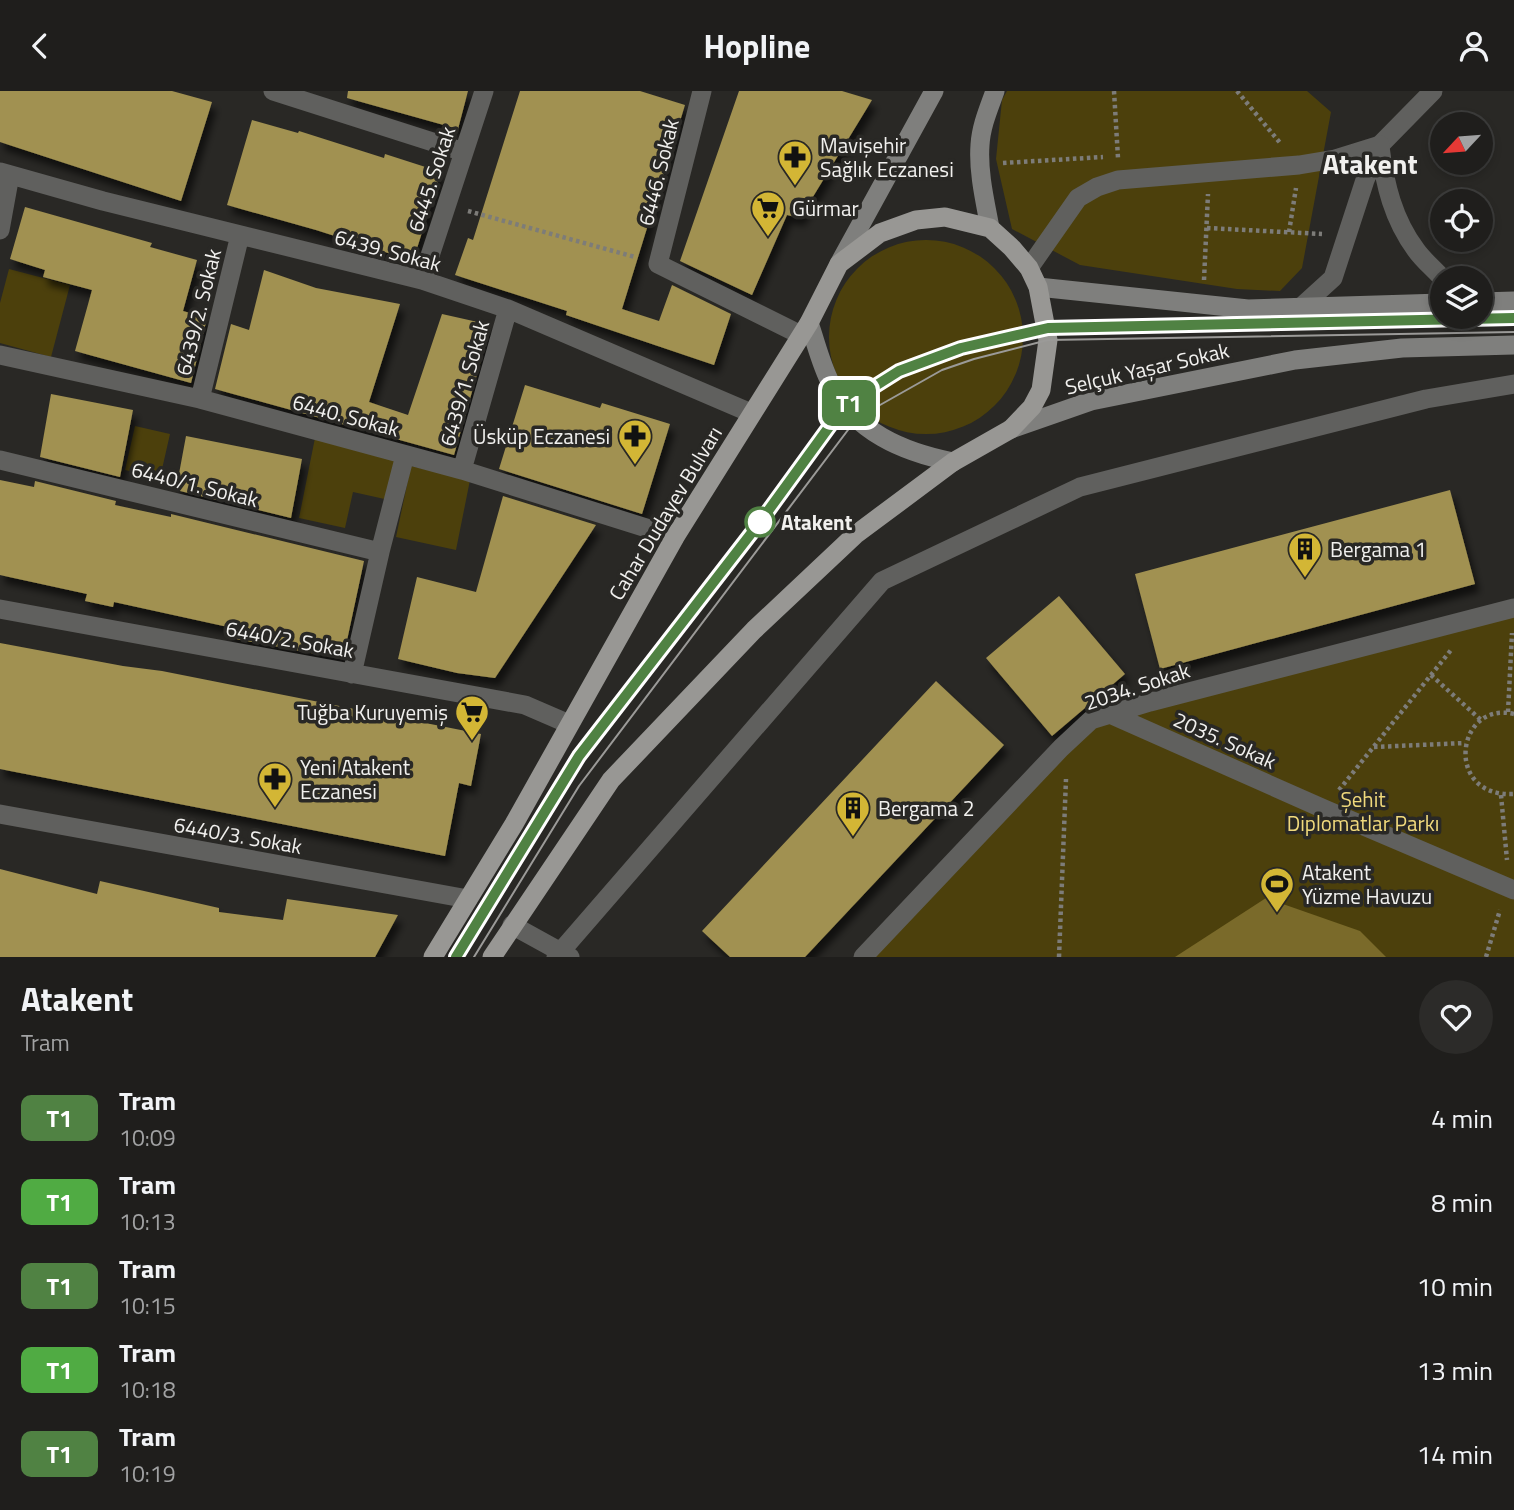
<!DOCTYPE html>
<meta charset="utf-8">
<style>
body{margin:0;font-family:"Titillium Web",sans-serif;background:#2c2b29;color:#f1f3f6;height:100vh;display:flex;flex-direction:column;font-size:26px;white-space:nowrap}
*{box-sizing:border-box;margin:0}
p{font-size:23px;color:#a1a2a3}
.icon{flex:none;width:38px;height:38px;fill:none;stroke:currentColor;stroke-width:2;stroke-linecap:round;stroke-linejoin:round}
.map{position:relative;height:866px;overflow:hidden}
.sheet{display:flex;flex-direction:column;background:#1f1e1c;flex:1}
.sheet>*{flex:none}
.badge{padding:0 14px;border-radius:10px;font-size:24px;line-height:46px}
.needle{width:46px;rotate:244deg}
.fabs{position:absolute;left:1430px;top:21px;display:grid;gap:14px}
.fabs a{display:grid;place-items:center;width:63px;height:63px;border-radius:50%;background:#1f1e1c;box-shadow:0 4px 10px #0003,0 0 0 2px #3c3c3b;font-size:35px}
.map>.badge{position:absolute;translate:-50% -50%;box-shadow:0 0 0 4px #fff}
.round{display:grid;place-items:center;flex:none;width:74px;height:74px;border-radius:37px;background:#2c2b29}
.overview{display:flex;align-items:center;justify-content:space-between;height:119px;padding:0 21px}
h1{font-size:33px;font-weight:700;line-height:52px}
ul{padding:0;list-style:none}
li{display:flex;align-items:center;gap:21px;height:84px;padding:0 21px}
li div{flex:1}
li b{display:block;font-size:26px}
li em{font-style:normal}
li .badge{min-width:77px;font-weight:700;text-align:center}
header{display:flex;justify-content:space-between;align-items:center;height:91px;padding:0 21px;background:#1f1e1c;font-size:32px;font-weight:700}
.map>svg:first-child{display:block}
.green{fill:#4c400c}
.water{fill:#7a6a2a}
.building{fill:#a19151;filter:url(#shadow)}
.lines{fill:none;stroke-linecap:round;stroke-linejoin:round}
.path{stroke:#7d7c79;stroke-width:4.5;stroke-dasharray:3.5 3.5;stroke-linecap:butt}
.minor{stroke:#60605e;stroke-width:19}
.tertiary{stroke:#60605e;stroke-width:19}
.secondary{stroke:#7f7f7d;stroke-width:19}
.primary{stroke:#989794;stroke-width:19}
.tram{stroke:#9b9a98;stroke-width:2}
.line-casing{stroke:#fff;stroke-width:16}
.line{stroke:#508243;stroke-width:10}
.stop-dot{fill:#fff;stroke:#508243;stroke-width:3.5}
.labels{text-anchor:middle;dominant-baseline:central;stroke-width:7;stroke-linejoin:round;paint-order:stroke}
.poi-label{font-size:21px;fill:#f1f0ee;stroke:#292825;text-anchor:start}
.street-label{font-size:21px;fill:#f1f0ee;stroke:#292825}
.stop-label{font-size:21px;font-weight:bold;fill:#f1f0ee;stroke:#292825;text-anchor:start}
.park-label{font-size:21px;fill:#f0d97c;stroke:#292825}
.district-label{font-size:28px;font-weight:bold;fill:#f1f0ee;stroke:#292825}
</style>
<header><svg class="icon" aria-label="back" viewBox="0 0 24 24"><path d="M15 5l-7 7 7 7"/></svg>Hopline<svg class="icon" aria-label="person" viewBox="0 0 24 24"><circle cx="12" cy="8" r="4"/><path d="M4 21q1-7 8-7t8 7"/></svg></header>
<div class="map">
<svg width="1514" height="866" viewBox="0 0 1514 866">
<defs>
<filter id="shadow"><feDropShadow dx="4.5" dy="8" stdDeviation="3.5" flood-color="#0009"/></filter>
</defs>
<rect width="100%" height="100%" fill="#292825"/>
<path class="green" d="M1007,0H1307L1331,21L1302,177L1280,200L1237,198L1080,174L1012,138L996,68L1002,9Z
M829 246a97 97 0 1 1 194 0a97 97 0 1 1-194 0Z
M9,178L70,194L51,266L0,252V212Z
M135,335L170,343L160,387L125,379Z
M315,347L398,364L389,409L353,401L345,437L299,427Z
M411,375L470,389L456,459L396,446Z
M1514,523V866H871L1097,631Z"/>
<path class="water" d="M1266,807L1360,840L1386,866H1175Z"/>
<path class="building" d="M0,0H172L212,11L181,110L0,51Z
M348,0H468L458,38L347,7Z
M520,0H640L685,14L622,218L659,230L672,194L731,223L714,274L566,224L567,220L455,184L468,147L473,149Z
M739,0H842L872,9L800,127L787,124L752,204L680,170Z
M252,29L298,42L299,40L384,67L385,63L441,81L413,170L316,139L227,114Z
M25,116L152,152L150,156L197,169L183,220L207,227L191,292L75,260L92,199L43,186L45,179L10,168Z
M264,179L316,197L400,213L369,311L408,324L442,223L491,234L454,364L215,298L231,233L249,239Z
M525,294L600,317L602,312L670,333L642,423L499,378Z
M51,303L133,319L120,386L40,366Z
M186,345L302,368L291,427L176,399Z
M0,389L34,396L35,390L116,410L115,414L171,426V423L364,470L343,568L226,546L228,536L114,511L113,516L85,510L87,503L0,484Z
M1450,399L1475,493L1160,578L1135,483Z
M503,405L596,434L495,587L457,582L398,568L417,486L476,501Z
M1059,505L1125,583L1052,645L986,567Z
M0,552L123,575L162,580L481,643L471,695L459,692L445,765L0,678Z
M936,590L1004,654L805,866H730L702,840Z
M0,778L97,803L100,790L219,817V821L283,829L287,808L398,824L375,866H0Z"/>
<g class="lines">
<path class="path" d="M1114,0L1118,67
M1237,0L1281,53
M1003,72L1103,66
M468,120L635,166
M1207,137L1322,143
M1289,141L1296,97
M1204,189L1208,103
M1431,584L1481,629
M1508,621L1512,542
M1514,623C1456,609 1443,707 1514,703
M1374,656L1465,652
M1339,699L1451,559
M1501,704L1507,769
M1059,866L1066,688
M1486,866L1500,819"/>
<path class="minor" d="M273,0L464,61
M702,0L658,173L801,244
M1380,54L1433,0
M0,81L103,110L422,189L508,218L751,322
M0,139L10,84
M422,189L484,0
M0,264L200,308L462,379L675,446
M200,308L240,144
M0,369L380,461
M462,379L508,218
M0,518L525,614L569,633
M352,583L380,461L405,364
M1110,623L1324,718L1514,799
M0,723L468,808
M512,834L570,866
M556,866L882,490L1080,396L1426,308L1514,293
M863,866L1061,657L1091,629L1150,611L1514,517"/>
<path class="tertiary" d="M1380,56C1385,94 1393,128 1416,159C1423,169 1434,178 1442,187
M1029,177L1078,107L1097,96L1118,89L1299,74L1335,68L1380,54
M1300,217L1333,187L1365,89L1380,54"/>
<path class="secondary" d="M990,137C985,110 978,81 980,54C981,35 989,17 995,0
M839,173L934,0
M1038,196L1248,218L1442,212
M1480,211L1514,210
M809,232C816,252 821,274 831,293C855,341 903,361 953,371
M1011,338L1091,310L1295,269L1402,257L1514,254"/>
<path class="primary" d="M433,866L514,733L675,446L809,232L839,173L880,142L916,129L945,126L990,137L1012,157L1029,177L1038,196L1048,249L1041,299L1032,316L1011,338L953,371L855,444L754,539L611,689L492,866"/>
<path class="tram" d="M456,866L579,665L760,431L845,314L899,280L961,257L1048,237L1514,227
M474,866L579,695L857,327L942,279L974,268L1048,249L1514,241"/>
</g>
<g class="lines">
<g class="line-casing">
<path id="line" d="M456,866L579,665L760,431L845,314L899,280L961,257L1048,237L1514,227"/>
</g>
<use href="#line" class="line"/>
</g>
<defs>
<g id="pharmacy-pin" transform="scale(1.75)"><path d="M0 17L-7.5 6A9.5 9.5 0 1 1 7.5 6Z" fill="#d3b635" stroke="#292825"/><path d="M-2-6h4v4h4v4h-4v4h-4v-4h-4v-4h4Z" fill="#111"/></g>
<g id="supermarket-pin" transform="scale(1.75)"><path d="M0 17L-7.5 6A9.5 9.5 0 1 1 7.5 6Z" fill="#d3b635" stroke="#292825"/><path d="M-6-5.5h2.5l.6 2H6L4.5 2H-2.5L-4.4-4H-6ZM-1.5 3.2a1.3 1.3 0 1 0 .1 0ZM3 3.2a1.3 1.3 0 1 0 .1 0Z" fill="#111"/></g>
<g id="building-pin" transform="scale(1.75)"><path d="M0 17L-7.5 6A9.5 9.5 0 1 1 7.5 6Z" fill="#d3b635" stroke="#292825"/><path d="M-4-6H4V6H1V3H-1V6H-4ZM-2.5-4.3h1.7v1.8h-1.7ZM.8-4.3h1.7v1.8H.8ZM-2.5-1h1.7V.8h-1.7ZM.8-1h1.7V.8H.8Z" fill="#111"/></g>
<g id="stadium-pin" transform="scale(1.75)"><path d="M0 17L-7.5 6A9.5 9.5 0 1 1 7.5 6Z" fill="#d3b635" stroke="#292825"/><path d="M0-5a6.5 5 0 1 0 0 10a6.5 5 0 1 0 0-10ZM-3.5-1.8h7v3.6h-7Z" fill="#111"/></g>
</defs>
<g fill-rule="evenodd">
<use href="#pharmacy-pin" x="795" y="66"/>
<use href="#supermarket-pin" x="768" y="117"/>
<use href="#pharmacy-pin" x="635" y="345"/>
<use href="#building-pin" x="1305" y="458"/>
<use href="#supermarket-pin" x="472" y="621"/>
<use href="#pharmacy-pin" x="275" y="688"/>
<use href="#building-pin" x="853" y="717"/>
<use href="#stadium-pin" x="1277" y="793"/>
</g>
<circle class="stop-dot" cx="760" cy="431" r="14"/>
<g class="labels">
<g class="poi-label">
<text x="820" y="54">Mavişehir<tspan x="820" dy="24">Sağlık Eczanesi</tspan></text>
<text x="792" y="117">Gürmar</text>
<text x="610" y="345" text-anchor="end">Üsküp Eczanesi</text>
<text x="1330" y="458">Bergama 1</text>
<text x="448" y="621" text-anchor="end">Tuğba Kuruyemiş</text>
<text x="300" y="676">Yeni Atakent<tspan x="300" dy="24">Eczanesi</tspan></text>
<text x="878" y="717">Bergama 2</text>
<text x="1302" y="781">Atakent<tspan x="1302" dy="24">Yüzme Havuzu</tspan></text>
</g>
<g class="street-label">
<text transform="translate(658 81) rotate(-76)">6446. Sokak</text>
<text transform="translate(431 88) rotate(-72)">6445. Sokak</text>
<text transform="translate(388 159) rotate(15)">6439. Sokak</text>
<text transform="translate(198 221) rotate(-76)">6439/2. Sokak</text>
<text transform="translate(1147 277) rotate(-13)">Selçuk Yaşar Sokak</text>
<text transform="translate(464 292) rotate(-74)">6439/1. Sokak</text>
<text transform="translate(346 324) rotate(15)">6440. Sokak</text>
<text transform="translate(195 393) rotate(14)">6440/1. Sokak</text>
<text transform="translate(665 422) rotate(-59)">Cahar Dudayev Bulvarı</text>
<text transform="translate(290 548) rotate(10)">6440/2. Sokak</text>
<text transform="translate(1137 595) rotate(-18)">2034. Sokak</text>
<text transform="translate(1225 649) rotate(24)">2035. Sokak</text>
<text transform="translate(238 744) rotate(10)">6440/3. Sokak</text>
</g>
<g class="stop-label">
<text x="781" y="431">Atakent</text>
</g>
<g class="park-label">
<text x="1363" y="708">Şehit<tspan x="1363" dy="24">Diplomatlar Parkı</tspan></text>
</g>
<g class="district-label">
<text x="1370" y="72">Atakent</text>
</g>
</g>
</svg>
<div class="fabs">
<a><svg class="needle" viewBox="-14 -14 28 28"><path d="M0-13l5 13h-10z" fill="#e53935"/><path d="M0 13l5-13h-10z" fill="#a1a2a3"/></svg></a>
<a><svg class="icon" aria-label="locate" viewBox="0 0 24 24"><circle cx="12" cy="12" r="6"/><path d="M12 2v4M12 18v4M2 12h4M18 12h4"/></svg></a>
<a><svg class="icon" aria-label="layers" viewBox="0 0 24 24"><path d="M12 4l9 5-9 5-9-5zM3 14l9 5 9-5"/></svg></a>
</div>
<b class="badge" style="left:849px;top:312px;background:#508243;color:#fff">T1</b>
</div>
<section class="sheet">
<div class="overview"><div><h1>Atakent</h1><p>Tram</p></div><a class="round"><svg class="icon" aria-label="heart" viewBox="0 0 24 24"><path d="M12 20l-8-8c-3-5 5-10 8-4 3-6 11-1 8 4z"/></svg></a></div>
<ul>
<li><span class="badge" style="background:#508243;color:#fff">T1</span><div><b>Tram</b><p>10:09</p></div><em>4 min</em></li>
<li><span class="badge" style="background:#50ab43;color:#fff">T1</span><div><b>Tram</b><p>10:13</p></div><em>8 min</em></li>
<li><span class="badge" style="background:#508243;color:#fff">T1</span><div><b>Tram</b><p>10:15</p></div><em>10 min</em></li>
<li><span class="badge" style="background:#50ab43;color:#fff">T1</span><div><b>Tram</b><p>10:18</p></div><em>13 min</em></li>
<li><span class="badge" style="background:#508243;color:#fff">T1</span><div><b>Tram</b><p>10:19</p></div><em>14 min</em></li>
</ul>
</section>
